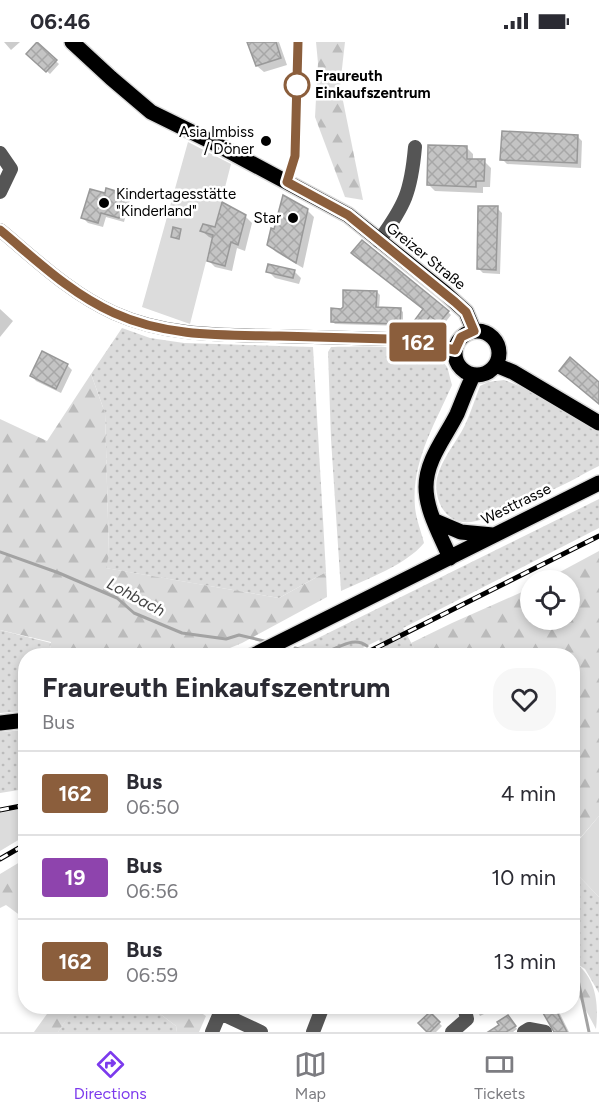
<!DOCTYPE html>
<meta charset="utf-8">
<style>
body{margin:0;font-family:Figtree,sans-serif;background:#f7f7f7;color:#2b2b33;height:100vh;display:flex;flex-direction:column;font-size:22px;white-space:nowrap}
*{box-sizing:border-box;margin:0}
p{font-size:20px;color:#7c7c81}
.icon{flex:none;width:33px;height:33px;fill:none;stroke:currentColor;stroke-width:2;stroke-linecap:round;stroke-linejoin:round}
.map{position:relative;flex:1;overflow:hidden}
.panel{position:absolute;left:18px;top:606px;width:562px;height:366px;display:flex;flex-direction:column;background:#fff;border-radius:24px;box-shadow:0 3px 9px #0003}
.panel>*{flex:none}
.badge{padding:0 12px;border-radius:4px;font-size:21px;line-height:39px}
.buttons{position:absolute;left:520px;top:528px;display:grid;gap:12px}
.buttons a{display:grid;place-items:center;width:60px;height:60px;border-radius:50%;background:#fff;box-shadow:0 3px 9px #0003;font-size:30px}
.map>.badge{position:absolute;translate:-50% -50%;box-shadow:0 0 0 3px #fff}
.round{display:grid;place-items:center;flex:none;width:63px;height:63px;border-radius:24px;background:#f7f7f7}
.head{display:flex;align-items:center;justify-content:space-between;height:102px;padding:0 24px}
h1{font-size:28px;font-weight:700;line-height:45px}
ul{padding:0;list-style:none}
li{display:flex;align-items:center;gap:18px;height:84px;padding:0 24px;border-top:2px solid #e1e1e2}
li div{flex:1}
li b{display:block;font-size:22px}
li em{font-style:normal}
li .badge{min-width:66px;font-weight:700;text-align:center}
.status{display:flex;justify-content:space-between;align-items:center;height:42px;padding:0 30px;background:#fff;direction:ltr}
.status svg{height:16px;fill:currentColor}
.tabs{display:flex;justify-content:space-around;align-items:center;height:84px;border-top:2px solid #e1e1e2;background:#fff;font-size:16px;color:#7c7c81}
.tabs a{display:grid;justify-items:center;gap:3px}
.tabs .selected{color:#7c3aed}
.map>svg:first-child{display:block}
.grass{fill:url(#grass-dots)}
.forest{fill:url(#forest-firs)}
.garden{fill:#dcdcdc}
.shadow{fill:#0003}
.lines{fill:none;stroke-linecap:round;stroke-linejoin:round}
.stream{stroke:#a3a3a3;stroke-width:3}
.building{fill:url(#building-cross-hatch);stroke:#999;stroke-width:1.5}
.major-casing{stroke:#dbdbdb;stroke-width:18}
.minor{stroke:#555;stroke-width:14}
.major{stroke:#000;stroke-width:15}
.rail-casing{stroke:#000;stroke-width:5}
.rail{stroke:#fff;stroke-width:3;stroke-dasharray:9;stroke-linecap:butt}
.line-casing{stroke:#fff;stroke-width:14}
.line{stroke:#8b5e3c;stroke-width:9}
.stop-dot{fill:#fff;stroke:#8b5e3c;stroke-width:3}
.poi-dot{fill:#000;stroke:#fff;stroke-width:2}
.labels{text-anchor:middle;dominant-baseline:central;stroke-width:5;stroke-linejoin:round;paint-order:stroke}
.stop-label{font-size:15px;font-weight:bold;fill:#000;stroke:#fff;text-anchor:start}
.poi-label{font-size:15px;fill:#000;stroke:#fff;text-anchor:end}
.street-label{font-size:15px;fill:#000;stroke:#fff}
.water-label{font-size:16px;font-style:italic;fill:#444;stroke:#fff}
</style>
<div class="status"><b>06:46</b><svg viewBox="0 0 49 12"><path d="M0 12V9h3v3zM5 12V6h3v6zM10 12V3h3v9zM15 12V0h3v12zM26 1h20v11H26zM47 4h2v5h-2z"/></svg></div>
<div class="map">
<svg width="599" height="990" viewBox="0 0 599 990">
<defs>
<pattern id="grass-dots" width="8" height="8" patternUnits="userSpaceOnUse" patternTransform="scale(1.5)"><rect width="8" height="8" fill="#dcdcdc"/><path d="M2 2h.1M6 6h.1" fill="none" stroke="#bbb" stroke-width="1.8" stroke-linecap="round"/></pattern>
<pattern id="forest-firs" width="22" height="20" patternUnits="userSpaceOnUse" patternTransform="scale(1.5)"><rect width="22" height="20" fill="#dcdcdc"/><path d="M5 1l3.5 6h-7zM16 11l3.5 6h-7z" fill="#bbb"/></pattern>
<pattern id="building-cross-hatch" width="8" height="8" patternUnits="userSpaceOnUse" patternTransform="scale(1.5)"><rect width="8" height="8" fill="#c4c4c4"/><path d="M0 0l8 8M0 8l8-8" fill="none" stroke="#a7a7a7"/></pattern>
</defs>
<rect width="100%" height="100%" fill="#fff"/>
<path class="grass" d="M122,286L150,296L184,301L313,305L326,530L279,556L105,526L109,513L105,371L91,332Z
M331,305C357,305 432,300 447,325C449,330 450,337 452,343C435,382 411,420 415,465C416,477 421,489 424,501C406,523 367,537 341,549L331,397L328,310Z
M504,338L532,349L599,388V424C584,431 569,441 554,447C545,450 536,450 527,454C503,466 463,499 442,466C437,457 435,446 437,436C442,416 456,401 465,383C471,370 475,357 480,344L488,340Z
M599,457V486L403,586L418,613H386L379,598L348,613H279L312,599Z
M0,588L51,601L49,613L26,614L25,669L0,671Z
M25,688V747L0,751V690Z
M573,828L599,855V951L585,927L573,919Z
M75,964L151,965L176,984L177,990H58Z"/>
<path class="forest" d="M316,0H345L340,44L363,158L345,155L315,75L318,21Z
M91,332L105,371L109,513L106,526L279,556L326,530L327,555L242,601L213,613H49L51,600L0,588V377L47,399Z
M599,509V774L581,795L573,787V614L418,613L411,601L452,581L531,546V578H570V538H545Z
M25,817V877L6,863L0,866V832Z
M573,919C596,935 599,960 596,987L573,944Z
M52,965H75L58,990H34Z
M151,965H192L206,974L199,990H177L176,984Z"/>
<path class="garden" d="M188,100L231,122L190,282L142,265Z
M25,766V794L0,809V771Z
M599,774V855L573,828V805Z"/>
<path class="shadow" d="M4,0H20L11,8Z
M249,0H279L287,23L264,30L257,24Z
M37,2L59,22L50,32L28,12Z
M577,94L582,99L581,126L507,122L502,117Z
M466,105L473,112V118L484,119L491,126L490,145H483V151L435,149L428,142Z
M106,153H125L130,158L124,180L106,175L103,185L88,181L83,176Z
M497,166L502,171L500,232L483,231L478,226Z
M307,168L314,175L303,226L276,210L269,203Z
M245,174L252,181L245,209L237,206L232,229L215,225L208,218L214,197L209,195L202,189L216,187Z
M268,229H294L301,236L299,242L275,236Z
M377,250L380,253L379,267H400L403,270V284L335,282L332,279L342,268Z
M0,267L13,279L0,295Z
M425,268L448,270L451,273L443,283L434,276L426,286H415L413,283Z
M67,323L72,328L61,351L36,339L32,334Z
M475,964H488L490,969L480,974Z
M541,964H556L569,990H557Z
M430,972L442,984L436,990H429Z
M511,978L517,987L513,990H491Z"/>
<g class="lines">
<path class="stream" d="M0,510L59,531L117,556L134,571L182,591L226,597L239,593L264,599
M295,606C303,608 312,611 320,611C335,610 352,592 367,604
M573,932L577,933L589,990"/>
</g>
<path class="building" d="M37,0L57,18L46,30L26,12Z
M247,0H276L281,16L256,24Z
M502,89L578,93L577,121L500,118Z
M428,103L467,104V117H485L484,139H476V145L427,143Z
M106,146L126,152L119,176L101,171L98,181L81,176L90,147L105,151Z
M283,153L308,167L296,221L267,203L271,186L274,187Z
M222,160L246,173L238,203L231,200L225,224L207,219L213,193L200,189L203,182L215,185Z
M478,164H498L496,228L477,227Z
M173,185L181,187L179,197L171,195Z
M362,198L449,269L439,281L430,274L423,284L411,283L423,267L351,211Z
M268,222L295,228L293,236L266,230Z
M343,248L377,249L376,265L401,266L400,282L331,280V266L341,267L343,265Z
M42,309L68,322L56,347L30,334Z
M570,315L599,340V362L559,329Z
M539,964H554L567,990H554Z
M430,970L440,980L430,990H427L418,981Z
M508,973L516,984L506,990H488L499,983L497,980Z"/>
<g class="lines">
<g class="major-casing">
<path id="major" d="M72,0L111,36L151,70L210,99L348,173L444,250L466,270L474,289
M455 311a22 22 0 1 1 44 0a22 22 0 1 1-44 0Z
M496,323L513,330L599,381
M435,479L461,490L493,493
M450,516C441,494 426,469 426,445C426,418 445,396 457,372C462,360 467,346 473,334
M252,614L599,441
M0,681L26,678"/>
</g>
<path class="minor" d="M0,111L11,127L0,150
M0,188C35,217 71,252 114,271C165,294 220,293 275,294C313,295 351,296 389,297L412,299L455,308
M379,199C405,163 411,150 415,105
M212,990L220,971L261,990
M313,990L323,964
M452,990L467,977L464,964
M524,990L529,987L545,990"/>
<use href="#major" class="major"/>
<g class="rail-casing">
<path id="rail" d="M360,614L599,494
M0,768L26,763
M0,817L26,802"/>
</g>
<use href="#rail" class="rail"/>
</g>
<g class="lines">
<g class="line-casing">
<path id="line" d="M0,188C35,217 71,252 114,271C166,295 223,293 279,294C316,295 352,296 389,297L411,299L455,308L461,295L474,289L466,270L455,260L348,173L287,140L295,114L298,0"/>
</g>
<use href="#line" class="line"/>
</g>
<circle class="stop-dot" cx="297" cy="43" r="12"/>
<g class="poi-dot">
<circle cx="266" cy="99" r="6"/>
<circle cx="104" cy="161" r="6"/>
<circle cx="293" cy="176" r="6"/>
</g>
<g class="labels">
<g class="stop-label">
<text x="315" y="34">Fraureuth<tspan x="315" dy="17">Einkaufszentrum</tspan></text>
</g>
<g class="poi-label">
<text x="254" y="90">Asia Imbiss<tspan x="254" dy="17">/ Döner</tspan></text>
<text x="116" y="152" text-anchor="start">Kindertagesstätte<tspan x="116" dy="17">"Kinderland"</tspan></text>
<text x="281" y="176">Star</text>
</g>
<g class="street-label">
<text transform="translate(426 214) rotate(39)">Greizer Straße</text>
<text transform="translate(516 462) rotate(-26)">Westtrasse</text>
</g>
<g class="water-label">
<text transform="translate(136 555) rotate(28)">Lohbach</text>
</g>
</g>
</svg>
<div class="buttons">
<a><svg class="icon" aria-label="locate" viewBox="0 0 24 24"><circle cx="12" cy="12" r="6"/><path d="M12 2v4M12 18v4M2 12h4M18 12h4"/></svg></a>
</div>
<b class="badge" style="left:418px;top:300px;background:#8b5e3c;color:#fff">162</b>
<section class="panel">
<div class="head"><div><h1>Fraureuth Einkaufszentrum</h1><p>Bus</p></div><a class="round"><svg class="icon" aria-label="heart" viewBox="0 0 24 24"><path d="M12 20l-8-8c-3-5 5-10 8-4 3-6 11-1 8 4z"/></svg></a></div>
<ul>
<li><span class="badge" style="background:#8b5e3c;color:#fff">162</span><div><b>Bus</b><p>06:50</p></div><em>4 min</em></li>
<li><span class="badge" style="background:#8e44ad;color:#fff">19</span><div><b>Bus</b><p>06:56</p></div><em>10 min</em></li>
<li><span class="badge" style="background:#8b5e3c;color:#fff">162</span><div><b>Bus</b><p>06:59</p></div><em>13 min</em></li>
</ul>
</section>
</div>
<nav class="tabs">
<a class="selected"><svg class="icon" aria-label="directions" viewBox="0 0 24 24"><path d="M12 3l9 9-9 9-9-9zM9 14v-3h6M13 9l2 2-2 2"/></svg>Directions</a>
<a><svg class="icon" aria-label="map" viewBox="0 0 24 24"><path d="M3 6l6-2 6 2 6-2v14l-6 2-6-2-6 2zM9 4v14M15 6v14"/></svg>Map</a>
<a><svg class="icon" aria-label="tickets" viewBox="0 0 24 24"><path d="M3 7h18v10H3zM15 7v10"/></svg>Tickets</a>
</nav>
